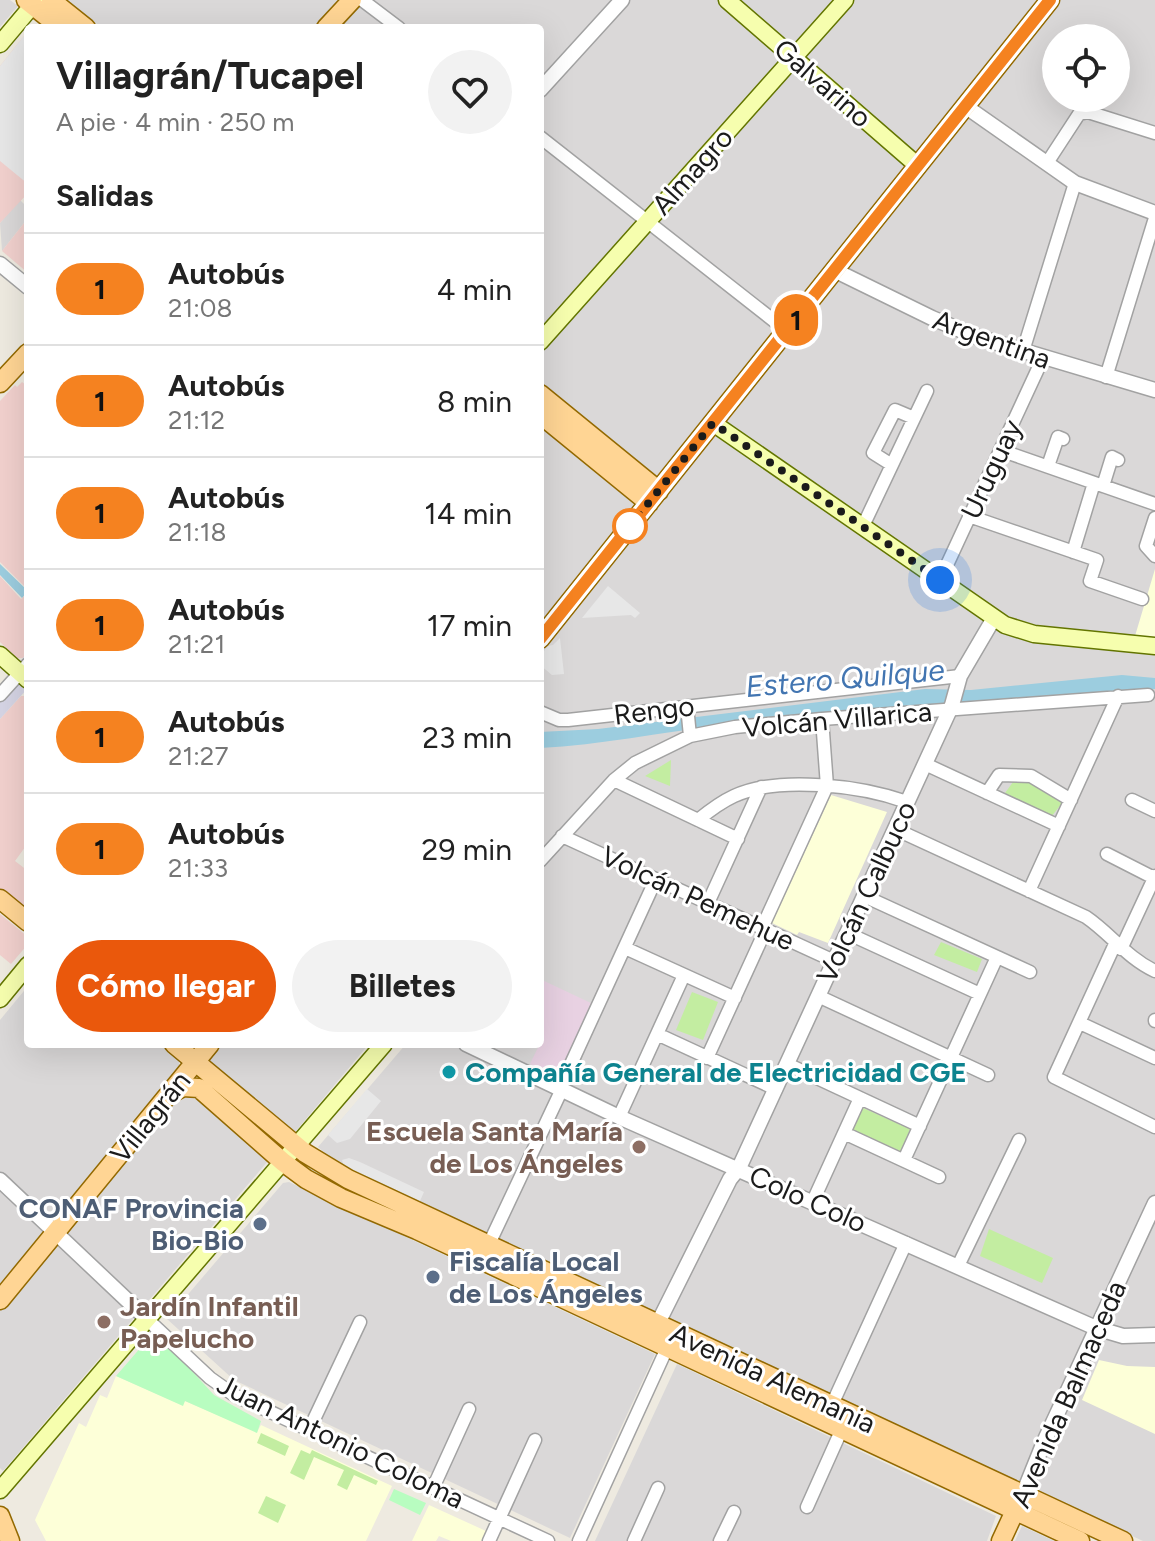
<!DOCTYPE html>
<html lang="es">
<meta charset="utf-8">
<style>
body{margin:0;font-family:Figtree,sans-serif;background:#f2f2f2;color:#222;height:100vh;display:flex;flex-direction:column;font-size:30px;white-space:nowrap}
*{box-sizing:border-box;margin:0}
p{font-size:26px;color:#767676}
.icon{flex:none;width:44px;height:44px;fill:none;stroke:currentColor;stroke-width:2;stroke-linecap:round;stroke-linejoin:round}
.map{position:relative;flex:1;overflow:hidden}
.panel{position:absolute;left:24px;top:24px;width:520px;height:1024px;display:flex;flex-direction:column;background:#fff;border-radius:8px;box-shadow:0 8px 32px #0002}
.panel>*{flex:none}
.badge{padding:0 16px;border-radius:26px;font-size:28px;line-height:52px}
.controls{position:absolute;left:1042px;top:24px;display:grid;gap:16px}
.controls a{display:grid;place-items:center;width:88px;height:88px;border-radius:50%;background:#fff;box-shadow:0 8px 32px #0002;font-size:40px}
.you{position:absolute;width:40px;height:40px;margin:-20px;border:6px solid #fff;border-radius:50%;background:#1a73e8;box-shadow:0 0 0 12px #1a73e833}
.map>.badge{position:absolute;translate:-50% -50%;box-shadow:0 0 0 4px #fff}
h2{padding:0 32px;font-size:30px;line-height:72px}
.round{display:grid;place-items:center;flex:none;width:84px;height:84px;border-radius:42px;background:#f2f2f2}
.head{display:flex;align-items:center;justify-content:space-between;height:136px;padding:0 32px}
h1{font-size:38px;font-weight:700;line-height:60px}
.cta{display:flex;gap:16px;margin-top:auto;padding:16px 32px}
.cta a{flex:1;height:92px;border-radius:48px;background:#ea580c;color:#fff;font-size:32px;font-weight:700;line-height:92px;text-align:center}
.cta a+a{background:#f2f2f2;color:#222}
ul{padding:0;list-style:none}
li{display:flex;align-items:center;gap:24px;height:112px;padding:0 32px;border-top:2px solid #e0e0e0}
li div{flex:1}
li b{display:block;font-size:30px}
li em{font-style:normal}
li .badge{min-width:88px;font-weight:700;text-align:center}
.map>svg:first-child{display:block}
.residential{fill:#dad8d8;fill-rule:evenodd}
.commercial{fill:#f1d0cd}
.industrial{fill:#e8d1e2}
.education{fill:#fdffd8}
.grass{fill:#c3eda1}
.park{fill:#b8fdc0}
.parking{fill:#e7e7e7}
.plaza{fill:#d5d4e4}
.water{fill:#9ccddf}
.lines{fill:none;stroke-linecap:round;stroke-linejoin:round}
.minor-casing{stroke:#a2a2a2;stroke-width:15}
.tertiary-casing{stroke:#a2a2a2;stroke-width:17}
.secondary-casing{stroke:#637500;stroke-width:19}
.primary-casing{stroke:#936900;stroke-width:21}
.minor{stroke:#fff;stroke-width:12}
.tertiary{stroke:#fff;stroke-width:14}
.secondary{stroke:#f6feae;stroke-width:16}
.primary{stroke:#ffd594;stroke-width:18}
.line-casing{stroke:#fff;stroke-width:18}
.line{stroke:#f58220;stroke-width:12}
.walk{stroke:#1b1b1b;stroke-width:8;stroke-dasharray:0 14.4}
.stop-dot{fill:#fff;stroke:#f58220;stroke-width:4}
.culture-dot{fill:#0f9aa8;stroke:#fff;stroke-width:3}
.education-dot{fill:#8d6e63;stroke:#fff;stroke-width:3}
.service-dot{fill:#5c6f8a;stroke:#fff;stroke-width:3}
.labels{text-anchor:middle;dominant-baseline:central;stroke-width:6;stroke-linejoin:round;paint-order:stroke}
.street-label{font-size:28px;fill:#1b1b1b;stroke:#fff}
.culture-label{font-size:28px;font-weight:bold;fill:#0d838f;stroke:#fff;text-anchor:start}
.education-label{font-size:28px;font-weight:bold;fill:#785e54;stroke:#fff;text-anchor:end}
.service-label{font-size:28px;font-weight:bold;fill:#4e5e75;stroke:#fff;text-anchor:end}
.water-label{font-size:30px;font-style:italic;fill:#4275b1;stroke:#fff}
</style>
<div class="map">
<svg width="1155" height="1541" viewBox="0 0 1155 1541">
<rect width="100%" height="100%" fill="#eeeae0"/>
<path class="residential" d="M0,0H10L18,6L0,27Z
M67,0H1155V1541H1143L419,1203L338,1164L318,1147L406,1044H540V28H102ZM1056,38H1116V98H1056Z
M20,200L28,208V218L2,251L0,223Z
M28,986V1044H369L295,1132L192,1046L179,1061V1068L162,1088L178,1102L183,1097L198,1099L268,1161L3,1471L0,1468V1020Z
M289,1182L655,1354L570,1538L234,1380L167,1319L283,1183Z
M677,1364L996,1516L987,1541H595Z
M1022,1526L1054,1541H1015Z"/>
<path class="commercial" d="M28,31V193L0,223V66Z
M28,218V273L2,251Z
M28,368V590L0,562V401L15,385L17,387L22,382L26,385L25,371Z
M0,576L21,599L28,592V652L23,658H17L0,642Z
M21,696H28V843L15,861L28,871V911L0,888V719Z
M0,914L28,937V944L11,964L0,955Z"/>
<path class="industrial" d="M540,979L593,1004L560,1074H553L530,1064L543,1037L540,1035Z"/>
<path class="education" d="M1155,569V637L1135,636Z
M831,795L887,812L828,943L799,932L797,935L772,923Z
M1099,1360L1127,1366L1155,1367V1434L1082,1400Z
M116,1376L182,1405L185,1401L257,1432L261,1425L392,1486L366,1541H46L35,1520L79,1423L86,1427L100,1395L107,1398Z
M429,1505L486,1531L481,1541H451L439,1536L436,1541H412Z"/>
<path class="grass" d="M671,760L670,786L645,776Z
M1013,782H1032L1063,802L1051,817L1005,793Z
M941,942L982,959L977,972L934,955Z
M692,992L718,1002L703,1040L676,1030Z
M861,1107L910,1129L902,1152L851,1130Z
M989,1229L1053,1258L1042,1283L980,1256Z
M261,1433L289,1446L285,1456L257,1443Z
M301,1450L310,1454L312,1450L378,1481L376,1485L354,1475L347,1490L337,1485L344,1470L314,1457L304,1480L290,1473Z
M266,1496L286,1505L278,1523L258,1513Z"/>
<path class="park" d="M155,1331L214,1395L261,1421L257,1433L185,1401L183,1406L116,1376Z
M394,1489L426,1503L420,1515L389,1500Z"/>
<path class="parking" d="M28,31V184L0,161V66Z
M608,586L640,613L635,618L631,615L582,618Z
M560,638L564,674L552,675L540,665V656L548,646L553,645Z
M367,1089L381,1101L350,1139L337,1143L328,1135Z
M349,1158L360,1162L424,1192L419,1203L344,1167L342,1160Z"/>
<path class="plaza" d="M28,652V688L0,719V686Z"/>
<path class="water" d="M0,564L28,591L22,598L0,575Z
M1122,675L1155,678V689C1010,697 865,709 720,726C660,732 601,745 540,748V732L598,729L925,689L971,690Z"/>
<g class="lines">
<g class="minor-casing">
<path id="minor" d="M362,0L399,28
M540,137L787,331
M1047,163L1079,114L1088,112L1155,133
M1023,351L1075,183
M1106,377L1155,218
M1000,450L1155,504
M892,465L873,453L895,410L914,418
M1048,466L1058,437L1063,439
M1103,486L1112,457L1118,460
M969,516L1097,560L1090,581L1142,599
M1155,518L1146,546L1155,556
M863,526L927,391
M1073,552L1094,483
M940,580L1043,358
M0,695L28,664
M687,706L690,736
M540,712L559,720H568L960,676
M925,764L1059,826
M614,780L738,839
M987,793L999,775L1031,776L1071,800
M1132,800L1155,811
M698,820C709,811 721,802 734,796C779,775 862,786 907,802
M895,829L1086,917C1111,934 1127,958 1155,971
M562,836L834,961
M1107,854L1154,878
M540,861L614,780L635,763L690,736L735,727L822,719L1148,695
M1029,891L1118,696
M864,896L1030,972
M708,903L761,787
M762,928L827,786L822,719
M847,933L980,994
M1115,944L1054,1077L1155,1127
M625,948L735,998
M1121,949L1155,876
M818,996L988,1075
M1155,1021V1020
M1080,1023L1155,1058
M657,1034L776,1089
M707,1058L766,929
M787,1064L920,1126
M560,1088L656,879
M619,1117L684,975
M844,1133L939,1177
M904,1160L997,957
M813,1201L860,1098
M488,1246L562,1089
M958,1266L1019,1140
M148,1320L210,1378L234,1395L548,1541
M830,1409L906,1243
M309,1430L360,1322
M433,1488L469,1409
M807,1507L841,1431
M489,1541L535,1440
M579,1541L667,1348L665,1344
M634,1541L658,1488
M720,1541L734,1512"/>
</g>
<g class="tertiary-casing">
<path id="tertiary" d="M540,90L622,0
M965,106L1075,183L1155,213
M0,264L28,287
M836,271L932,318L977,337L1155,390
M466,1044L619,1117L1096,1328L1123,1336L1155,1335
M0,1180L148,1320
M657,1325L730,1179L739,1168L952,705L960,676L994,618
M1023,1494L1044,1442L1155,1203"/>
</g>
<g class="secondary-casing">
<path id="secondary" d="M727,0L918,166
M0,44L37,0
M540,342L845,0
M713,423L1005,625L1034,634L1155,646
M0,655L28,680
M0,999L28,965
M0,1490L384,1044"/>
</g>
<g class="primary-casing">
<path id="primary" d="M26,0L61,28
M51,0L86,28
M326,28L352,0
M0,383L28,353
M540,394L659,491
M540,414L649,503
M540,639L1050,0
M0,899L28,922
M174,1044L305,1153L348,1179L1123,1541
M168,1095L183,1087L199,1088L283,1162L306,1179L341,1198L417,1230L1080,1541
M0,1300L210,1044
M0,1516L10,1541
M1001,1541L1020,1500"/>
</g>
<use href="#minor" class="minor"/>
<use href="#tertiary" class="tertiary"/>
<use href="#secondary" class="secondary"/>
<use href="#primary" class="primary"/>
</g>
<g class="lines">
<g class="line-casing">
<path id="line" d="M540,639L1050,0"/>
</g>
<use href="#line" class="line"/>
<path class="walk" d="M630,526L713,423L940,580"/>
</g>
<circle class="stop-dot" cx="630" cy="526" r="16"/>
<circle class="culture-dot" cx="449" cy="1072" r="8"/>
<g class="education-dot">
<circle cx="639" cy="1147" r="8"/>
<circle cx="104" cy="1322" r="8"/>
</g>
<g class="service-dot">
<circle cx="260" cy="1224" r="8"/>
<circle cx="433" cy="1277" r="8"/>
</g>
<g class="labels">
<g class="street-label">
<text transform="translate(823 83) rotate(41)">Galvarino</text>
<text transform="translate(692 171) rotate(-48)">Almagro</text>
<text transform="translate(992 339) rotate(20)">Argentina</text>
<text transform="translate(991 469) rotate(-65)">Uruguay</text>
<text transform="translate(654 710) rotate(-7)">Rengo</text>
<text transform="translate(837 719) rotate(-5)">Volcán Villarica</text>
<text transform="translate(866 892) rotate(-65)">Volcán Calbuco</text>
<text transform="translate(698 898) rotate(25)">Volcán Pemehue</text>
<text transform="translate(150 1117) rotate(-51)">Villagrán</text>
<text transform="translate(808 1199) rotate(24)">Colo Colo</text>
<text transform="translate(773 1378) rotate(25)">Avenida Alemania</text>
<text transform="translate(1068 1394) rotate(-66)">Avenida Balmaceda</text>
<text transform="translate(341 1441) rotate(26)">Juan Antonio Coloma</text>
</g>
<g class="culture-label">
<text x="465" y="1072">Compañía General de Electricidad CGE</text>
</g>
<g class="education-label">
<text x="623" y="1131">Escuela Santa María<tspan x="623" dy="32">de Los Ángeles</tspan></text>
<text x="120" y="1306" text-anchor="start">Jardín Infantil<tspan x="120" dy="32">Papelucho</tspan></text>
</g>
<g class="service-label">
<text x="244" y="1208">CONAF Provincia<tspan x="244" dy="32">Bio-Bio</tspan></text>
<text x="449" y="1261" text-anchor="start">Fiscalía Local<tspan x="449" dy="32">de Los Ángeles</tspan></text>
</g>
<g class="water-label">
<text transform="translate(845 678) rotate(-5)">Estero Quilque</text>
</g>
</g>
</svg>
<div class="controls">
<a><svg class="icon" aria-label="locate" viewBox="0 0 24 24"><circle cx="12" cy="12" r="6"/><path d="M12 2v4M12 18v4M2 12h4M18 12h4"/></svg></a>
</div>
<div class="you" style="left:940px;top:580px"></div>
<b class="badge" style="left:796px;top:320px;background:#f58220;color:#111">1</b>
<section class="panel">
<div class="head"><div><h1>Villagrán/Tucapel</h1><p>A pie · 4 min · 250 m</p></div><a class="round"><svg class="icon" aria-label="heart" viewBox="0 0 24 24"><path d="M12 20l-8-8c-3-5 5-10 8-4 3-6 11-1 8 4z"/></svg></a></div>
<h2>Salidas</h2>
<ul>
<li><span class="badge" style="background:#f58220;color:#111">1</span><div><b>Autobús</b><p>21:08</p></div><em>4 min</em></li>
<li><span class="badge" style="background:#f58220;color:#111">1</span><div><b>Autobús</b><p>21:12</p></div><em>8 min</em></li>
<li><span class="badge" style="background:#f58220;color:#111">1</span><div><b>Autobús</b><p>21:18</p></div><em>14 min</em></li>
<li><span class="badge" style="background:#f58220;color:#111">1</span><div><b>Autobús</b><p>21:21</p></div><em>17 min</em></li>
<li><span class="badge" style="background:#f58220;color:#111">1</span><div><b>Autobús</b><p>21:27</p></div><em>23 min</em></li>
<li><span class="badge" style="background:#f58220;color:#111">1</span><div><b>Autobús</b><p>21:33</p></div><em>29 min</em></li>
</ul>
<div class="cta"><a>Cómo llegar</a><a>Billetes</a></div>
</section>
</div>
